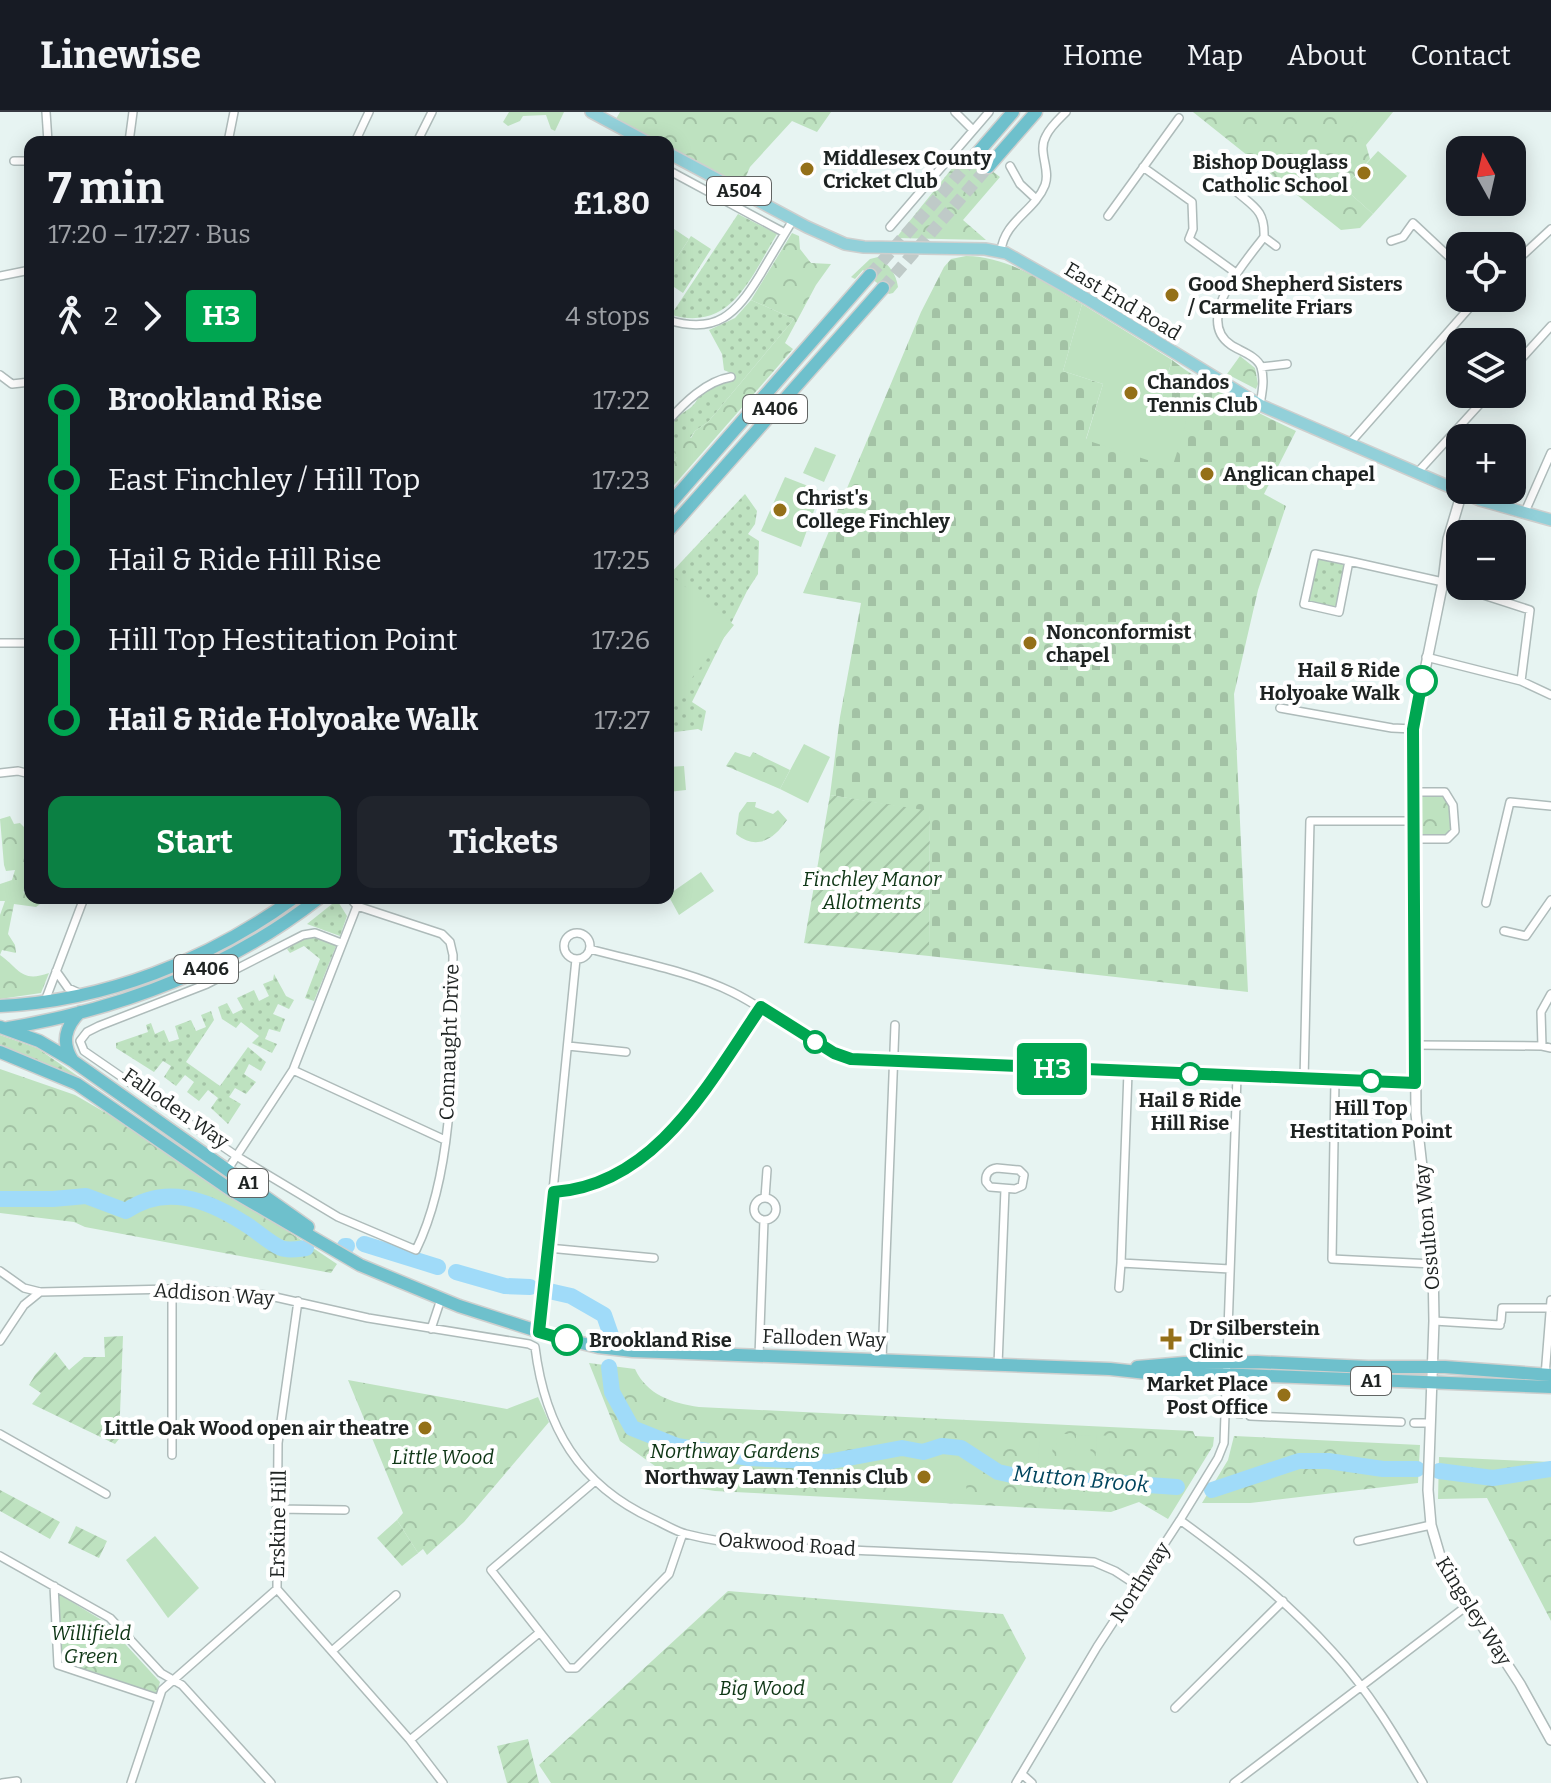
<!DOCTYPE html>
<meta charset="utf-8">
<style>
body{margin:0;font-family:Bitter,serif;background:#20242c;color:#f1f3f6;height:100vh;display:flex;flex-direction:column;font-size:30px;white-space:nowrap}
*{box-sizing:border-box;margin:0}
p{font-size:26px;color:#9ea1a6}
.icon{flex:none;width:44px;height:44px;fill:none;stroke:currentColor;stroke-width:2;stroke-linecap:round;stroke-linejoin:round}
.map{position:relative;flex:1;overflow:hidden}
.panel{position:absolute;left:24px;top:24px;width:650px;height:768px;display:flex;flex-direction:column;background:#171b24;border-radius:16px;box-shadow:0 4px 20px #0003}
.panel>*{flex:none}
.badge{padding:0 16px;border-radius:6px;font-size:28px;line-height:52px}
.needle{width:52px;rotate:352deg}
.buttons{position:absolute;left:1446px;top:24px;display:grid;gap:16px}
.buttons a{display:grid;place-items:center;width:80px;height:80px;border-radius:16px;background:#171b24;box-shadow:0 4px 20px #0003;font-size:40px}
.map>.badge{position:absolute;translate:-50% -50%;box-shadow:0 0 0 4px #fff}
.legs{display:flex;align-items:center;gap:12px;height:88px;padding:0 24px;font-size:26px}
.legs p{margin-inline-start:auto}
.overview{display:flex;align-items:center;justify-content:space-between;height:136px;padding:0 24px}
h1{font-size:44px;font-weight:700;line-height:60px}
.primary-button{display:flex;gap:16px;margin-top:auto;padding:16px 24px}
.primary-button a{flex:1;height:92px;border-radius:16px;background:#0b8043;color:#fff;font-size:32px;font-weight:700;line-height:92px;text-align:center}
.primary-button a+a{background:#20242c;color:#f1f3f6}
ul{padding:0 24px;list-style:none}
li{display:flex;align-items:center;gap:28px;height:80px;font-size:30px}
li i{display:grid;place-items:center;width:12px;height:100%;margin:0 10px;background:currentColor}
li i::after{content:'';width:20px;height:20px;margin:-10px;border:6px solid;border-radius:50%;background:#171b24}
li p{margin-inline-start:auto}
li:first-child i{background:linear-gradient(#0000 50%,currentColor 0)}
li:last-child i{background:linear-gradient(currentColor 50%,#0000 0)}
header{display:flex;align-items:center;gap:48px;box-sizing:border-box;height:112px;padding:0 40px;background:#171b24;border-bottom:2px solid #363941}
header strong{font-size:38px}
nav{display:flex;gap:44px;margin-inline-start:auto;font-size:28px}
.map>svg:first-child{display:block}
.grass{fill:url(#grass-dots)}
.forest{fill:url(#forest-crowns)}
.cemetery{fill:url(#cemetery-stones)}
.garden{fill:url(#garden-furrows)}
.pitch{fill:#bee2c0}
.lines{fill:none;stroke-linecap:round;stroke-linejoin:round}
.river{stroke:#a0dbf9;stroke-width:16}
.minor-tunnel{stroke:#bfcac8;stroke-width:7;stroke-dasharray:7 3.5;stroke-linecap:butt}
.trunk-tunnel{stroke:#bfcac8;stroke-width:12;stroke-dasharray:12 6;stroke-linecap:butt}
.minor-casing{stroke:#aebbba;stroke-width:10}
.tertiary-casing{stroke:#aebbba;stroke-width:12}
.primary-casing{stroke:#cecfce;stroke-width:14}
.trunk-casing{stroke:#cecfce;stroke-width:15}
.minor{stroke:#fff;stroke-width:7}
.tertiary{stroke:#fff;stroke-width:9}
.primary{stroke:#92d0d9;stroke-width:11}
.trunk{stroke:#6ec0cc;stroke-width:12}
.line-1-casing{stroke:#fff;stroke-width:18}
.line-1{stroke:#00a651;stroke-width:12}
.poi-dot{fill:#947018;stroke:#fff;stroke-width:3}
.stop-1-dot{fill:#fff;stroke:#00a651;stroke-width:4}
.labels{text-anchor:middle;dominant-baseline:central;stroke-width:8;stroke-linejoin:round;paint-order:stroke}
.shield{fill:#fff;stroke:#626564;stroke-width:2}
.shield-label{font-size:18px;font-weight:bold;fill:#1e2322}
.poi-label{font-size:20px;font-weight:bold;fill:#1e2322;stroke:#fff;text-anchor:start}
.street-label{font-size:20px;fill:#1e2322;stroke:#fff}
.stop-label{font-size:20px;font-weight:bold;fill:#1e2322;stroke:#fff}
.park-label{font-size:20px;font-style:italic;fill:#0e3615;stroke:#fff}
.water-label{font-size:22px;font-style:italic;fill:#01455e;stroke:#fff}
</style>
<header>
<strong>Linewise</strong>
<nav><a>Home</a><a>Map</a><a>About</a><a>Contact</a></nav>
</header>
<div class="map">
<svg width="1551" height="1671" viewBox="0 0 1551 1671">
<defs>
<pattern id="grass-dots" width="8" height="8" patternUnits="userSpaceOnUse" patternTransform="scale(2)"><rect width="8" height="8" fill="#bee2c0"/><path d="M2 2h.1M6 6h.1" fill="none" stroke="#a3c2a5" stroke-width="1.8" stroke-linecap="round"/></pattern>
<pattern id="forest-crowns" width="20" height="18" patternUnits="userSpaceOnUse" patternTransform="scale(2)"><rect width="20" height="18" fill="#bee2c0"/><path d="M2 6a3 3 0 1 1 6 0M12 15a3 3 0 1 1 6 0" fill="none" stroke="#a3c2a5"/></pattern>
<pattern id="cemetery-stones" width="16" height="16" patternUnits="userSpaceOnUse" patternTransform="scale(2)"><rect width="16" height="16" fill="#bee2c0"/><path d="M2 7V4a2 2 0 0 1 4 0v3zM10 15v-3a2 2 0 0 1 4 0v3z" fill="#a3c2a5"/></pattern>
<pattern id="garden-furrows" width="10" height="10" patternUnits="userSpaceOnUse" patternTransform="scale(2)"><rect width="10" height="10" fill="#bee2c0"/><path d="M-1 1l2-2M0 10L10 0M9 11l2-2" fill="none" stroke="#a3c2a5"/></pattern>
</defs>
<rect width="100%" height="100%" fill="#e7f4f2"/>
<path class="grass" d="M738,102L777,122C750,166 731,222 668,202V196L673,200Z
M691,124L711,137L683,181L668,171V159Z
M751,188L794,207L708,310L695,319L668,358C668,345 664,322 670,312C677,300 693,300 698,285L722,269L734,268L733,262L724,258L722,242L709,218L735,206Z
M745,382L757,399L755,412L748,422L759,429L758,462L747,479L692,590L706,599L702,619L698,617L668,621V464Z
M1315,442L1349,449L1339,500L1304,492Z
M337,788L347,804L340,824L307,812Z
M317,824L336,834L314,889L305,886L320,847L304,834L290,841L287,837L305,826Z
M274,862L286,884L294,888L289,897L278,892L273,902L285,907L280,920L269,917L265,927L277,932L272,941L252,931L259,924L241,910L236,916L222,907L218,895L227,891L233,902L243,897L237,886L254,878L259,889L269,884L263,872L273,868Z
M211,899L214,908L186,950L220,974L248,935L266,950L261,959L249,952L244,962L256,970L246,982L235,976L229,985L241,992L228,1012L211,996L218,986L208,978L199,989L187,980L194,970L185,963L176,974L164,965L171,954L163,949L154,960L116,936V931L148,920L146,913L151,911L155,922L164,918L169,930L179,927L175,914L191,908L196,919L206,915L201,903Z
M0,923L37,936L98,978L62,958L0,935Z"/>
<path class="forest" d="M509,0H564L555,19L551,17L546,3L523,4L520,9L508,14L503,10Z
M620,0H831L817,20L792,9L750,55L741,76L668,40V30H647L613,12Z
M1193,0H1393L1366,33L1370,47L1344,76L1373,102L1360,116L1341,118Z
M966,39L1000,65L963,108L986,128L896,126Z
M792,121L799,124L800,137L811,151L831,152L816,173L785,231L793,237L668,380V358L677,345L673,332L682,324L691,326L695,319L708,310L794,207L751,188Z
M878,145C889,153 896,161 898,175L893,181L889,182L863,158L855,167L851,165L870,147Z
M1240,244L1255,256L1258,272L1256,277L1227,262Z
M735,640L750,645L753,640L790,658L780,677L726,654Z
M1443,682L1449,689L1452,718L1444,723L1420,724L1419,683Z
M747,690H756L755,695L773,702L778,698L787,708C774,727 757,739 736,722L739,701Z
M10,704L14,712L20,711L30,721V775L23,780L30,783V786H36L40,792L36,795L14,792L8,822L15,833L16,841L2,838L0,843V803L5,789H0V772L12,768L15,758L6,759L4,753L0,707Z
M0,843C20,857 21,871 49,861L41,881L0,887Z
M0,957L75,983L144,1023L337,1152L331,1161L85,1115L74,1110L0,1101Z
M589,1251L635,1257C647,1283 672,1291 699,1295L1193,1319L1195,1324L1214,1325L1213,1334L1168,1407L1139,1390L1111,1400L715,1379L683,1374L620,1329Z
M348,1268L507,1297L538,1285L549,1310L464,1410L427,1443L423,1437L418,1441L397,1408L403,1401Z
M1234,1324L1420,1333L1418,1371L1250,1391H1202L1228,1348Z
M1439,1345L1551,1350V1509L1487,1386L1438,1387Z
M728,1479L1003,1502L1026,1546L952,1671H551L539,1653Z
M57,1481L105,1510L160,1570L157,1581L59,1551Z"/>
<path class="cemetery" d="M966,144C1011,145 1045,171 1082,192L1063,259L1103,272L1086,327L1160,290L1172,248C1210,277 1253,299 1296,319L1264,382L1286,394L1258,478L1234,582L1248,880L929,844L930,700L830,683L840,605L861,491L803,481L921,200L944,155L951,147Z"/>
<path class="garden" d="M830,683L930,699L929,844L804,831Z
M123,1224L119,1327L115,1332L32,1292L41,1281L29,1273L35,1263L55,1240L69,1258L84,1245H105L104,1225Z
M0,1378L60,1410L50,1427L0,1399Z
M397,1408L418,1441L402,1454L377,1426Z
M76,1414L107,1429L99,1446L68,1431Z
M528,1627L539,1671H507L497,1634Z"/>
<path class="pitch" d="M1365,0H1390L1365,29L1351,17Z
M1378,39L1407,64L1373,102L1344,76Z
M668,113L689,127L668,159Z
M1082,192L1172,248L1160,289L1182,297L1186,312L1172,356L1086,328L1103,272L1063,259Z
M815,335L836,343L824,370L803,361Z
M785,365L821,379L801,435L761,419Z
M673,465L734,513L668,596V472Z
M804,632L830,645L808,691L780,677Z
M684,654L686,678L668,680V655Z
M701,760L714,779L679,803L668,783Z
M1040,1321H1053L1052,1352L1038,1351Z
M1057,1322H1071L1070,1353L1056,1352Z
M1076,1323L1091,1324L1090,1353H1075Z
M1097,1323L1110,1324L1109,1353H1095Z
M888,1345L967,1348L966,1388L886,1384L887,1373L881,1372V1358H888Z
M155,1424L199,1476L168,1506L126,1448Z"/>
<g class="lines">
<path class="river" d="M0,1087H53L86,1084L126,1099C165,1072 206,1087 244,1111C256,1118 268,1130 281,1136C288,1139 298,1137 306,1136
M364,1132L438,1155
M345,1134H347
M456,1160L505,1174L530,1175
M549,1179L571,1184L604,1203L612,1226
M609,1255L612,1280L632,1316L677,1334L749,1346L827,1350L902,1336L923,1340L942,1334L961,1336L998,1360L1016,1364L1177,1375
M1439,1359L1493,1366L1551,1357
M1212,1378L1299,1349H1328L1383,1357H1417"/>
<path class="minor-tunnel" d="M1236,1303L1250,1304"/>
<path class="trunk-tunnel" d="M870,163L974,45
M883,176L988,55"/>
<g class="minor-casing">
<path id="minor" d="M46,0L48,30
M955,0L973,18
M129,30L133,0
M228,30L234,0
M355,30L369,0
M417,30L432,0
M14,49H30
M1010,54L1020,72L1035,86
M1143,55L1192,90L1193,117L1189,127L1236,161
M668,58L785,121
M1238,81C1256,96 1265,100 1264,125
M1108,104L1179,6
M890,115L989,0
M1264,125L1276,134
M1391,129L1403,125L1413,111L1460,155
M1001,139C1004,109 1035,99 1045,73C1051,57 1037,40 1046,24C1050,15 1059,7 1066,0
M1512,153L1551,117
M0,164L30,158
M668,208C717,223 736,202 760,163C771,144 782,126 793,108
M1261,255L1287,252
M1512,257L1551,214
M0,263L12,272L30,270
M1260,293C1262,280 1265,268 1261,255C1257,244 1240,239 1231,233C1193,207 1246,149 1264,125
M668,309C684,291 706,269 731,265
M1350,331L1478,186
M1417,361L1489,282
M1524,402L1551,341
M1315,442L1349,449L1339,500L1304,492Z
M1349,449L1443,470L1530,498L1521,569
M0,531H30
M1426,545L1521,569L1551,583
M1280,596L1392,616L1413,617
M0,661L18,659L30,662
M1413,680H1445L1453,693L1455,719L1447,727H1413
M1486,791L1510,690L1551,694
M1504,819L1526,824L1551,788
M564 834a13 13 0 1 1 26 0a13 13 0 1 1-26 0Z
M341,831L315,821L303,823L207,872L99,914L87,920L80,929L84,939L238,1045L338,1105L416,1138C457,1054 452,934 453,843L450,830L442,822L357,794L350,786
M590,837C637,850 689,859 732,880C773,900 808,933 851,947L1415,971
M56,859L68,876L79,881
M45,889L84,786
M1414,933L1542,934L1551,936
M568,934L626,940
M1542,934L1541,900L1551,882
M293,958L445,1028
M1128,960L1121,1151L1230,1157
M1304,968L1310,709H1414
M1335,968L1332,1147L1433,1152
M997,1056L1019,1058L1024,1063L1022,1074L1015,1077L990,1075L986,1070C985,1062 989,1057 997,1056Z
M228,1057L293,958L357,794
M554,1080C656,1073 709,971 761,895
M765,1086L767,1058
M754 1097a11 11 0 1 1 22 0a11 11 0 1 1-22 0Z
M548,1136L654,1146
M0,1159L24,1176L40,1180L172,1177L266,1183L368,1206L529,1232L535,1235C545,1315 579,1373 653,1407C664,1412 675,1419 686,1422C748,1438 811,1436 874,1439C947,1442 1021,1446 1094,1450L1115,1459L1138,1474
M1119,1176L1121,1151
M172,1177V1343
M298,1189L278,1331L277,1477L410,1628L443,1671
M1434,1209L1500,1213
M1501,1209L1502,1196H1549
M431,1217L441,1187
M539,1220L576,847
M0,1229L24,1193L40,1180
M759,1244L764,1108
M882,1248L895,913
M998,1253L1005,1077
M1545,1264L1551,1188
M1250,1304L1401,1310
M1414,1311H1430
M0,1322L106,1382
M594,1370L491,1458L568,1556H576L669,1462L683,1421
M276,1397L345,1398
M1180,1408C1235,1448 1287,1489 1333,1540C1369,1579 1396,1625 1423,1671
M1358,1429L1431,1413
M0,1444L110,1506L161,1561L182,1573L271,1671
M54,1474L58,1553L157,1586
M332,1539L396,1483
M1175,1596L1283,1489
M410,1628L539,1521
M1022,1662L1032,1671
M2,1671L17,1669
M131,1671L162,1578L277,1477
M1016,1671L1097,1535L1180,1408L1218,1346L1224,1331L1237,964
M1234,1671L1468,1493"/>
</g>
<g class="tertiary-casing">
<path id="tertiary" d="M1462,380L1448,427L1443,470L1413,617L1416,1002L1433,1152L1434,1209L1428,1378L1431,1413L1443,1454L1520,1572L1551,1628"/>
</g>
<g class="primary-casing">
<path id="primary" d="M591,0L647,30
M668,41L807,115L845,132L864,135L985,137L1006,141L1089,188L1260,293L1480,388L1551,408"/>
</g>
<g class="trunk-casing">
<path id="trunk" d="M974,45L1013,0
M988,55L1036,0
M668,394L870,163
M668,419L883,176
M0,894C105,889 209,848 294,786
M0,915L39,929L73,949L308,1115
M8,916C121,897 229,856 319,786
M0,940L77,972L231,1078L360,1153L459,1194L556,1225L598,1235L633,1239L1110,1257L1156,1262L1243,1263L1551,1275
M73,949C61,931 65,915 80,900
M1137,1255L1184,1251L1257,1250L1368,1255H1445L1551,1263"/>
</g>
<use href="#minor" class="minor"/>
<use href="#tertiary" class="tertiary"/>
<use href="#primary" class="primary"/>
<use href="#trunk" class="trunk"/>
</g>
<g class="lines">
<g class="line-1-casing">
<path id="line-1" d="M567,1228L539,1220L554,1080C656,1073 709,971 761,895L834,941L851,947L1415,971L1413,617L1422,569"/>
</g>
<use href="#line-1" class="line-1"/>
</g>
<g class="poi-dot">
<circle cx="807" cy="57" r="8"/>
<circle cx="1364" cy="61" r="8"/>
<circle cx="1172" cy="183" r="8"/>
<circle cx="1131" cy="281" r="8"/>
<circle cx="1207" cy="362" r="8"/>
<circle cx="780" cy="398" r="8"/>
<circle cx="1030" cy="531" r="8"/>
<path d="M1167 1215h8v8h8v8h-8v8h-8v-8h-8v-8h8z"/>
<circle cx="1284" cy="1283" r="8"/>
<circle cx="425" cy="1316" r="8"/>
<circle cx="924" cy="1365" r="8"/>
</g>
<g class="stop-1-dot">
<circle cx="1422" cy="569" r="14"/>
<circle cx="815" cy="930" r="10"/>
<circle cx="1190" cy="962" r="10"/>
<circle cx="1371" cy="969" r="10"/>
<circle cx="567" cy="1228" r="14"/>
</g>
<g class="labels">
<g class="shield">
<rect x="707" y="65" width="64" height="28" rx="6"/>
<rect x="743" y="283" width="64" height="28" rx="6"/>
<rect x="174" y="843" width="64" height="28" rx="6"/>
<rect x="228" y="1057" width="40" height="28" rx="6"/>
<rect x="1351" y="1255" width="40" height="28" rx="6"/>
</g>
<g class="shield-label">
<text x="739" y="79">A504</text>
<text x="775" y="297">A406</text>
<text x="206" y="857">A406</text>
<text x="248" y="1071">A1</text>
<text x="1371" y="1269">A1</text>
</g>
<g class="poi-label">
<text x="823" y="46">Middlesex County<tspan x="823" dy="23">Cricket Club</tspan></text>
<text x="1348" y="50" text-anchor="end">Bishop Douglass<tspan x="1348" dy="23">Catholic School</tspan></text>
<text x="1188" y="172">Good Shepherd Sisters<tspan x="1188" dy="23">/ Carmelite Friars</tspan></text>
<text x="1147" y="270">Chandos<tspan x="1147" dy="23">Tennis Club</tspan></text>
<text x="1223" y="362">Anglican chapel</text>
<text x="796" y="386">Christ's<tspan x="796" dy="23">College Finchley</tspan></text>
<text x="1046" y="520">Nonconformist<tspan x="1046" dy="23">chapel</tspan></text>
<text x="1189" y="1216">Dr Silberstein<tspan x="1189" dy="23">Clinic</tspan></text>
<text x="1268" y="1272" text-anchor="end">Market Place<tspan x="1268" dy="23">Post Office</tspan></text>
<text x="409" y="1316" text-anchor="end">Little Oak Wood open air theatre</text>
<text x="908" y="1365" text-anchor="end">Northway Lawn Tennis Club</text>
</g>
<g class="street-label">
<text transform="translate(1123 189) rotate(31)">East End Road</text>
<text transform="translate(449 930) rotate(-88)">Connaught Drive</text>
<text transform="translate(176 996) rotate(35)">Falloden Way</text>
<text transform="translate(1427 1115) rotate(-95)">Ossulton Way</text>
<text transform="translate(214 1182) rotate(4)">Addison Way</text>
<text transform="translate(824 1226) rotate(2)">Falloden Way</text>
<text transform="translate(278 1412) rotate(-89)">Erskine Hill</text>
<text transform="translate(787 1432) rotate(4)">Oakwood Road</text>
<text transform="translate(1140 1470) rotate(-57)">Northway</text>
<text transform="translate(1474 1499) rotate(58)">Kingsley Way</text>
</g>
<g class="stop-label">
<text x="1400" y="558" text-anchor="end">Hail &amp; Ride<tspan x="1400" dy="23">Holyoake Walk</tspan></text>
<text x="1190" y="988">Hail &amp; Ride<tspan x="1190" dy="23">Hill Rise</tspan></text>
<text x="1371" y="996">Hill Top<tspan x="1371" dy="23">Hestitation Point</tspan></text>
<text x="589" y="1228" text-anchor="start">Brookland Rise</text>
</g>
<g class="park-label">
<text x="872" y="767">Finchley Manor<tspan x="872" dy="23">Allotments</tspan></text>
<text x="735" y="1339">Northway Gardens</text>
<text x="443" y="1345">Little Wood</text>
<text x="91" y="1521">Willifield<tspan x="91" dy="23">Green</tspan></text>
<text x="762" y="1576">Big Wood</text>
</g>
<g class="water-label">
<text transform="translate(1081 1367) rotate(5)">Mutton Brook</text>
</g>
</g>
</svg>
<div class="buttons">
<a><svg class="needle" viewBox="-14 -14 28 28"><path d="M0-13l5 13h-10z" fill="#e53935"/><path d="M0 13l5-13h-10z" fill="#9ea1a6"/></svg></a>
<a><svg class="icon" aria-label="locate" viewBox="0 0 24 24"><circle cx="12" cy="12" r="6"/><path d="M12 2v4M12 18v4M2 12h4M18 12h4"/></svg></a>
<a><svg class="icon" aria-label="layers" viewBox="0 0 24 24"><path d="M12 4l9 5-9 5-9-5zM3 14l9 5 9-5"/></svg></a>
<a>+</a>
<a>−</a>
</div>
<b class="badge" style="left:1052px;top:957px;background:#00a651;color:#fff">H3</b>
<section class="panel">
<div class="overview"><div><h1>7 min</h1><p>17:20 – 17:27 · Bus</p></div><b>£1.80</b></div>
<div class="legs"><svg class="icon" aria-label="walk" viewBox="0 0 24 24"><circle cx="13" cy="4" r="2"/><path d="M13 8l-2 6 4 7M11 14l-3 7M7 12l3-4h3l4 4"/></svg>2<svg class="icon" aria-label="forward" viewBox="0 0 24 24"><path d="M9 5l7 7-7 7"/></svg><b class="badge" style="background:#00a651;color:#fff">H3</b><p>4 stops</p></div>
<ul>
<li><i style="color:#00a651"></i><b>Brookland Rise</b><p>17:22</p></li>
<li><i style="color:#00a651"></i><span>East Finchley / Hill Top</span><p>17:23</p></li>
<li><i style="color:#00a651"></i><span>Hail &amp; Ride Hill Rise</span><p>17:25</p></li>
<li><i style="color:#00a651"></i><span>Hill Top Hestitation Point</span><p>17:26</p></li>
<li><i style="color:#00a651"></i><b>Hail &amp; Ride Holyoake Walk</b><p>17:27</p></li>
</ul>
<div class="primary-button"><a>Start</a><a>Tickets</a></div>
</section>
</div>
